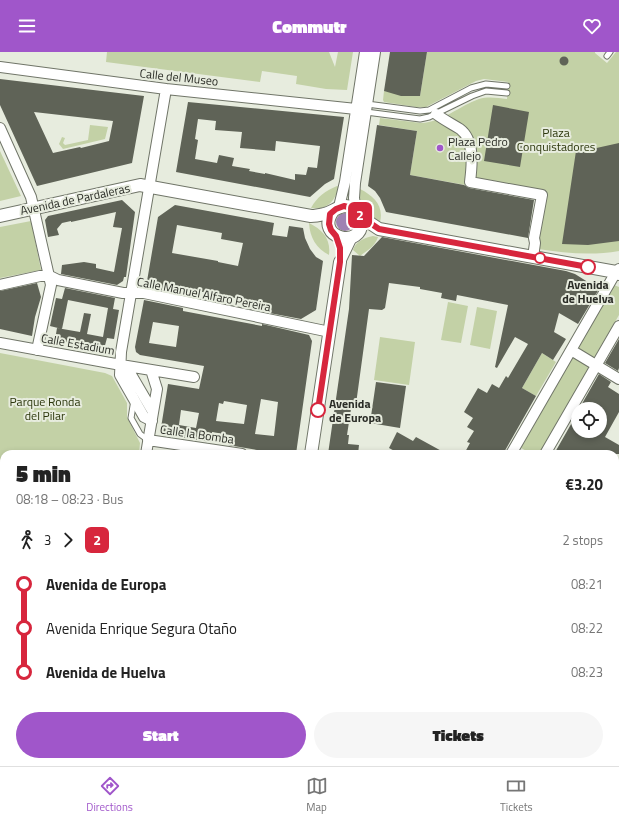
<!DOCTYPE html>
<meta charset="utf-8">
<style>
body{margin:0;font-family:"Titillium Web",sans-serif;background:#f6f6f6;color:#222;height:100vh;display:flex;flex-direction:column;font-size:15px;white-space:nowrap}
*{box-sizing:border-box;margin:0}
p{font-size:13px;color:#767676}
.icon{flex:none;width:22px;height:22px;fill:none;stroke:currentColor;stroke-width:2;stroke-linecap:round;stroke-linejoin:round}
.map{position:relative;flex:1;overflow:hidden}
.sheet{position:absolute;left:0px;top:398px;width:619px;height:316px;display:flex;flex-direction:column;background:#fff;border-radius:12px 12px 0 0;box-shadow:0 2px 6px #0003}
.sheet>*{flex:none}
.badge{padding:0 8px;border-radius:6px;font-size:14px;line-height:26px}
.tools{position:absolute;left:571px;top:350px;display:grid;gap:8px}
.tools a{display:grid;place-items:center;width:36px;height:36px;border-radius:50%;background:#fff;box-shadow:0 2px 6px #0003;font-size:20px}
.map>.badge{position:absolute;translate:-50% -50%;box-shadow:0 0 0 2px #fff}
.legs{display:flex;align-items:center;gap:6px;height:44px;padding:0 16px;font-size:13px}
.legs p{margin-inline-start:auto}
.headline{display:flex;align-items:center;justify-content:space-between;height:68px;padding:0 16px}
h1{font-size:22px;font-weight:800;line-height:30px}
.primary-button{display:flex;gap:8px;margin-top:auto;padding:8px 16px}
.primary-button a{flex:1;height:46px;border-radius:24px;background:#a056ca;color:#fff;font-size:16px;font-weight:800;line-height:46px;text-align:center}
.primary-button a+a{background:#f6f6f6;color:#222}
ul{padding:0 16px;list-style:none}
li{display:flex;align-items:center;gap:14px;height:44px;font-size:15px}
li i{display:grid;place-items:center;width:6px;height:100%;margin:0 5px;background:currentColor}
li i::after{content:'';width:10px;height:10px;margin:-5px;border:3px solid;border-radius:50%;background:#fff}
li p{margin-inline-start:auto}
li:first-child i{background:linear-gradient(#0000 50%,currentColor 0)}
li:last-child i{background:linear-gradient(currentColor 50%,#0000 0)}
header{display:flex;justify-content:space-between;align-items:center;height:52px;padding:0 16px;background:#a056ca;color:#fff;font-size:18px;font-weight:800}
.dock{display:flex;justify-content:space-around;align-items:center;height:56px;border-top:1px solid #e0e0e0;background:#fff;font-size:11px;color:#767676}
.dock a{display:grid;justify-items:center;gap:2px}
.dock .selected{color:#a056ca}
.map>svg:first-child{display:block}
.green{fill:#c3d1a6}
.water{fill:#9f82b2}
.building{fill:#5f6357;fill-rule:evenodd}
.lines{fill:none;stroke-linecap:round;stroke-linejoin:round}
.service-casing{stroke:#707568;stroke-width:7}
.pedestrian-casing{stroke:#707568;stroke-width:9}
.minor-casing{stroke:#707568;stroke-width:12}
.tertiary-casing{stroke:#707568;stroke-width:14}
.service{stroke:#fff;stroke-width:5}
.pedestrian{stroke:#fff;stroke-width:7}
.minor{stroke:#fff;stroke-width:10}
.tertiary{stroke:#fff;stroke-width:12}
.line-1-casing{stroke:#fff;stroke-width:9}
.line-1{stroke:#d7263d;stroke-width:6}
.poi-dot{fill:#a056ca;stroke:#e7ecde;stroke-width:1.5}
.stop-1-dot{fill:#fff;stroke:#d7263d;stroke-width:2}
.labels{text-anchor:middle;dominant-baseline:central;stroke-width:4;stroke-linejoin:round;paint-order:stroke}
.street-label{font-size:12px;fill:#2a2c26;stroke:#e7ecde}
.park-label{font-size:12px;fill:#2b360b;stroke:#e7ecde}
.poi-label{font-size:12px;fill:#2a2c26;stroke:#e7ecde;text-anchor:start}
.stop-label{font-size:12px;font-weight:bold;fill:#2a2c26;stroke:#e7ecde}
</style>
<header><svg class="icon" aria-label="menu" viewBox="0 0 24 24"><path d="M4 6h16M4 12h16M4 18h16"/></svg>Commutr<svg class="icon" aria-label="heart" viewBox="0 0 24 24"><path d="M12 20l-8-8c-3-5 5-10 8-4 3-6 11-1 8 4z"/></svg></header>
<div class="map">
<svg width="619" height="714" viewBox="0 0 619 714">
<rect width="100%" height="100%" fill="#e7ecde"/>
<path class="green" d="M107,0H329L335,15L338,0H353L347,38L326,37L296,32L297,24L262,19L260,30L106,10Z
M427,0H595V1L607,11L616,0H619V199C591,204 565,201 538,197L537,146L410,123L417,79L379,73L380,66L421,71C443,70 459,54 479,47C488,44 498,46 507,47L508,30L484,27L476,29L426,55H416L384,50L383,48L384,39L420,44Z
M90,73L108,75L105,87L63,97L59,92L62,85L65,86L63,91L65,93L88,88Z
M0,99L21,144L0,149Z
M337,134L339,135C334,150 328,158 311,156C317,145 325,139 337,134Z
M360,137C374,144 384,154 380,170C366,165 358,152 360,137Z
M31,169L41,218L0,226V175Z
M309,171C323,178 331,187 329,203C316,196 310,186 309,171Z
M373,184L378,185C375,194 368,198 360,204L353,198C356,189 364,186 373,184Z
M614,233L619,235V263L594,306L577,297Z
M448,250L468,254L461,291L441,288Z
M477,255L497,259L490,297L470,293Z
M380,285L415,290L409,333L374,328Z
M0,301L105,321L112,324L127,351V365L140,391L139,402H4V439H0Z
M542,301L556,310L536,344L522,336Z
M573,304L590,314L539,402H532L521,396Z
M0,447H4V493L0,494Z
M619,455V599L615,596V462Z
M4,695V710H147L150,714H0Z
M171,710H452L455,714H169Z"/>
<path class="water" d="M336 170a9 9 0 1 1 18 0a9 9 0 1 1-18 0Z"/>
<path class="building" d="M390,0H427L420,44H401L384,39Z
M559.5 9a4.5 4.5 0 1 1 9 0a4.5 4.5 0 1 1-9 0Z
M0,27L144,44L132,111L37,134L0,53ZM34,60L113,69L109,89L81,96L80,95L53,101Z
M188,50L344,65L334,127L325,132L310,145L176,120ZM198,67L216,69L215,78L242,80L240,96L275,99L276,89L320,94L317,116L308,115L306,123L295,122V128L265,121V122L249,119L250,117L232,114L234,106L219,103L217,111L195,107L198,88L195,87Z
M493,53L529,60L520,115L484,109Z
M377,73L417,79L410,123L464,133L469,136L534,148L528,186L386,160L380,146L375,139L368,134Z
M619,91V189L588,193L562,192L576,99L591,101L592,97Z
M122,148L135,160L126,225H124L123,229L117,233L61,222L62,213L84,210L96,212V216L114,220L122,176L113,175L116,160L71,170V169L62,171L57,177L59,183L48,185L45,168L48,164Z
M175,153L274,171L272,183L287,185L289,174L303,176L305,186L310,197L316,205L323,209L316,258L301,267L264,260L266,252L187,237L186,243L146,235L158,165ZM177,173L222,181L221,187L243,191L238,214L218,210V209L172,201Z
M382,185L566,219L575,222L599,237L578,272L559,261L554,280L566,287L553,308L542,301L522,336L536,344L503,402H464L470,391L467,390L474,379L467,375L473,366L464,360L478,336L487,341L492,332L499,336L506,324L508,326L528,292L515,285L497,316L495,315L508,253L457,243L456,249L441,246L442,241L420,237V235L389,231L385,256L382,258L369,257L356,352L353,351L352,357H351L347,383H349L348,392L359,393L358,402H328L349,257L352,203L364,204Z
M37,231L41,245L35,265L32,284L0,277V239Z
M65,236L115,246L113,257L119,258L114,287L107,286L104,297L55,288L57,276L80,280L84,261L91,262L87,282L103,285L108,256L68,248L62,277L50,274L56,246L62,247Z
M144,248L183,256V259L262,274V272L309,283L312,289L296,402H280L228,393L230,383L212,380L211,390L160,382L168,332L199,337L204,314L140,303L136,300L135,295ZM153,270L179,274L176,295L149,291ZM261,347L278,350L274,384L255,382ZM224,349L247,353L244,372L216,369L219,351L223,352ZM181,358L199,361L196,376L179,373Z
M619,287V316L618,319L605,311Z
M599,322L611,330L608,335L619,342V360L605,385L619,393V402H554L578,360V379H600V357H579Z
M376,330L406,334L400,376L370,371Z
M397,380L413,389L416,385L447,402H400L389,396Z"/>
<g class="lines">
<g class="service-casing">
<path id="service" d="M607,4L610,0
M367,52L420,59L429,58L471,36L486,32L507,34
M366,60L420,67L429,65L472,44L486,39L507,41
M134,348L131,366L140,382L148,388
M0,702L4,685"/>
</g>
<g class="pedestrian-casing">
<path id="pedestrian" d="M615,657L619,653
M253,714L258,710
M561,714L565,710"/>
</g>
<g class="minor-casing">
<path id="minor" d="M0,15L166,37L356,57
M436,62C444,68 452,72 460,77C475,88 472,114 470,130L542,143L534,186L535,191L533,205
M0,76L31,145L51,233L37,298
M339,155L345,130L365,0
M356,158L354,146L355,131L375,0
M340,210L352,185
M0,233L40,224H50L58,228L123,241H144L330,280
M0,291L121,313L194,325
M571,298L619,327
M121,313L129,319L153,360
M152,369L144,365L120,323L121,300L166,37
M148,388L242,402
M146,402L157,337L151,318
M511,402L616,220L619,217
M545,402L619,274
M615,448L618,442
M0,506L4,505
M615,616L619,618
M0,677L4,660
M459,710L464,714"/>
</g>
<g class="tertiary-casing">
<path id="tertiary" d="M0,164L140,133L311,164C315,164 320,163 324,162C334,160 342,150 353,156C357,158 361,163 361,168C365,198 313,187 333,159
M361,165L379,177L616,220L619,222
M311,402L340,210
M162,714L165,710"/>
</g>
<use href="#service" class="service"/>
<use href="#pedestrian" class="pedestrian"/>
<use href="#minor" class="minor"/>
<use href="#tertiary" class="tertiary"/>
</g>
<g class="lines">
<g class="line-1-casing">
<path id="line-1" d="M318,358L340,210V196L336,184L331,178L329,172L330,162L336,157L344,154L352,156L356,158L361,165L379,177L588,215"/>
</g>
<use href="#line-1" class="line-1"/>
</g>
<circle class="poi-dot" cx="440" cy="96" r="4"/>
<g class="stop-1-dot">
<circle cx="540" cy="206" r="5"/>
<circle cx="588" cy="215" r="7"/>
<circle cx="318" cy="358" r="7"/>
</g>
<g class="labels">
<g class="street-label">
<text transform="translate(179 25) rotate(6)">Calle del Museo</text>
<text transform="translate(75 147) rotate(-12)">Avenida de Pardaleras</text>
<text transform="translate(204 242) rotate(11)">Calle Manuel Alfaro Pereira</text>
<text transform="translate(78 292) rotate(10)">Calle Estadium</text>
<text transform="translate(197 382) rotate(8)">Calle la Bomba</text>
</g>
<g class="park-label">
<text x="556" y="80">Plaza<tspan x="556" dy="14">Conquistadores</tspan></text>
<text x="45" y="349">Parque Ronda<tspan x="45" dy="14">del Pilar</tspan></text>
</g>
<g class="poi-label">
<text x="448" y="89">Plaza Pedro<tspan x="448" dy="14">Callejo</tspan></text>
</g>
<g class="stop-label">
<text x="588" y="232">Avenida<tspan x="588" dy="14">de Huelva</tspan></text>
<text x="329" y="351" text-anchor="start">Avenida<tspan x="329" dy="14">de Europa</tspan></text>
</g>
</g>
</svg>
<div class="tools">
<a><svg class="icon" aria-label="locate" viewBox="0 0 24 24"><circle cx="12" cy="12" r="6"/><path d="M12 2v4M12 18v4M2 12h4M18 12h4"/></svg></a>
</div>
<b class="badge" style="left:360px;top:163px;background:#d7263d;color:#fff">2</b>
<section class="sheet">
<div class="headline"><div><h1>5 min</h1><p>08:18 – 08:23 · Bus</p></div><b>€3.20</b></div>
<div class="legs"><svg class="icon" aria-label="walk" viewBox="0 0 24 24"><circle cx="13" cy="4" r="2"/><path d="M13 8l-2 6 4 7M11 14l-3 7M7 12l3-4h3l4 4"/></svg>3<svg class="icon" aria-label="forward" viewBox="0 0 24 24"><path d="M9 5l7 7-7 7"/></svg><b class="badge" style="background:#d7263d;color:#fff">2</b><p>2 stops</p></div>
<ul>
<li><i style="color:#d7263d"></i><b>Avenida de Europa</b><p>08:21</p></li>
<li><i style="color:#d7263d"></i><span>Avenida Enrique Segura Otaño</span><p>08:22</p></li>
<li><i style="color:#d7263d"></i><b>Avenida de Huelva</b><p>08:23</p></li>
</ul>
<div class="primary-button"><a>Start</a><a>Tickets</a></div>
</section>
</div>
<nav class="dock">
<a class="selected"><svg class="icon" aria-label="directions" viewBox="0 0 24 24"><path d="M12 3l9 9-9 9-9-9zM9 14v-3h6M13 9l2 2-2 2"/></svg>Directions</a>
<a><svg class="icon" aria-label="map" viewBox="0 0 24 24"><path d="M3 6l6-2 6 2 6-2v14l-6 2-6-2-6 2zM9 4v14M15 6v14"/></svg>Map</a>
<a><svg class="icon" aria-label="tickets" viewBox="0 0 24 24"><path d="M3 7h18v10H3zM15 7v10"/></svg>Tickets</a>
</nav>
